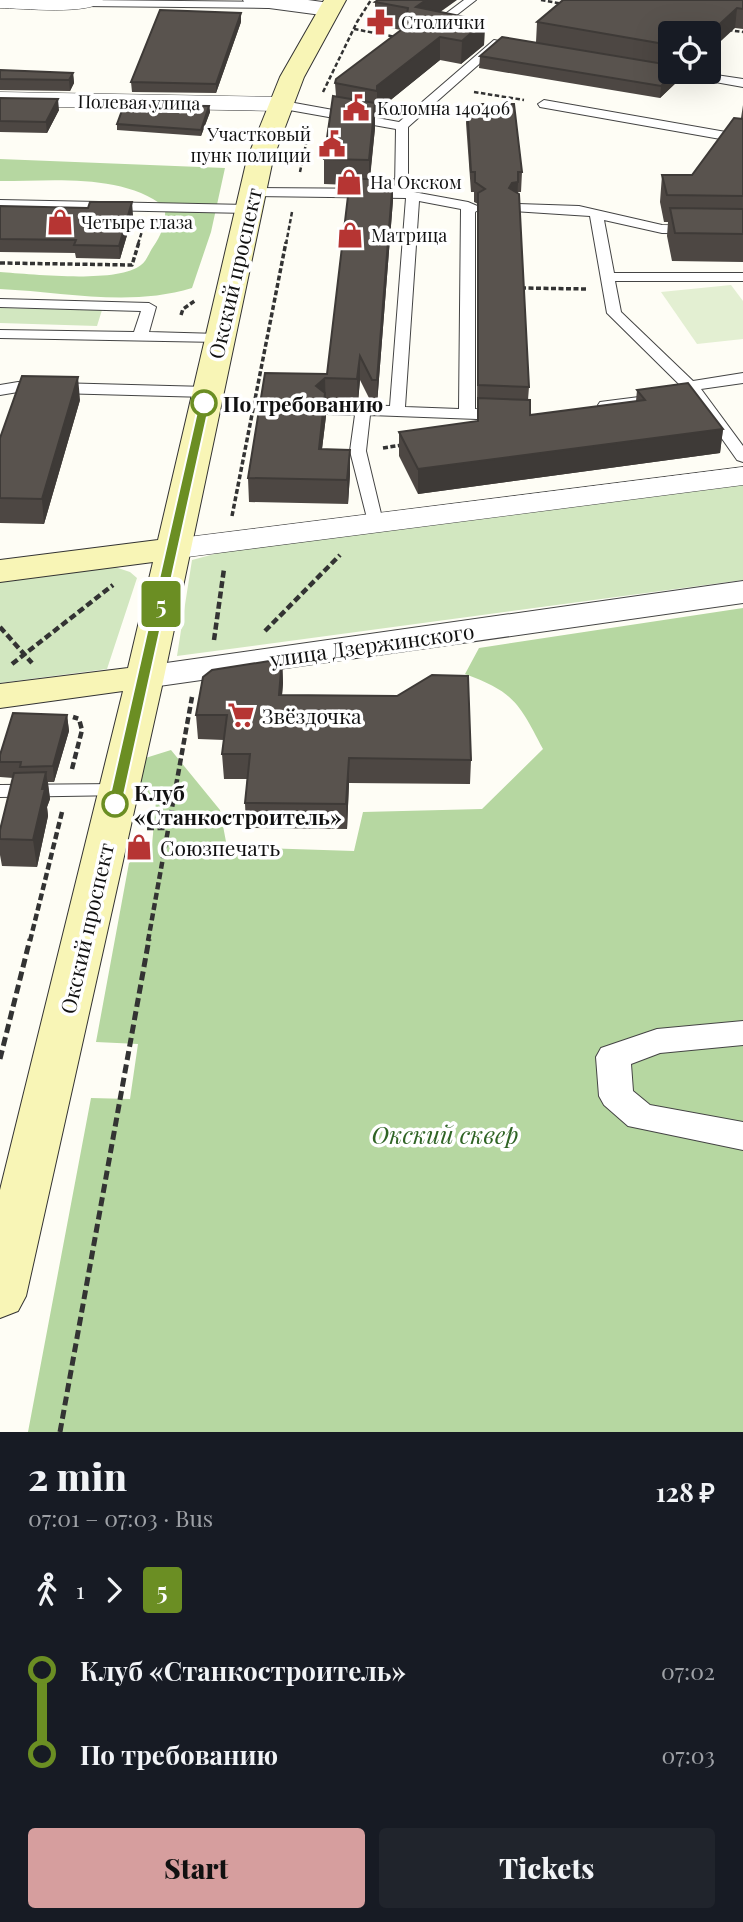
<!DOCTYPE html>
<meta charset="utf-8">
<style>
body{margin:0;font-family:"Playfair Display",serif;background:#20242c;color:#f1f3f6;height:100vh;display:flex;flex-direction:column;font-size:26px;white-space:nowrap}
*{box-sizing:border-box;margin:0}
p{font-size:23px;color:#9ea1a6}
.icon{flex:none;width:38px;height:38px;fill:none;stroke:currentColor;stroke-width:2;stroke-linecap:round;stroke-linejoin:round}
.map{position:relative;height:1432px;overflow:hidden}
.panel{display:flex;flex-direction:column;background:#171b24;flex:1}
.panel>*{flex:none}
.badge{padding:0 14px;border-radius:5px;font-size:24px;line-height:46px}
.buttons{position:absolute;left:658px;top:21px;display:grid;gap:14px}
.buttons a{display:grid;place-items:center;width:63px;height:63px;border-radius:7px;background:#171b24;box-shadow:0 7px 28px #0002;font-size:35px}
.map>.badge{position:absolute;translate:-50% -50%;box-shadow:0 0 0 4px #fff}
.legs{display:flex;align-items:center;gap:10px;height:77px;padding:0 28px;font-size:23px}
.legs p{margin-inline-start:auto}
.summary{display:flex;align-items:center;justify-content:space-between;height:119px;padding:0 28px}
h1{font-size:38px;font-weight:800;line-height:52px}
.primary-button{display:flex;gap:14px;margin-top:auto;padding:14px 28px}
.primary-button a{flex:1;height:80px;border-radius:7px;background:#d69e9e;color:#111;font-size:28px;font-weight:800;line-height:80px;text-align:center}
.primary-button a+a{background:#20242c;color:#f1f3f6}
ul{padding:0 28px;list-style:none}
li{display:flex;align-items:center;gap:24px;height:84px;font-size:26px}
li i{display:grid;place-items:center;width:10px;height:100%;margin:0 9px;background:currentColor}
li i::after{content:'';width:18px;height:18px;margin:-9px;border:5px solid;border-radius:50%;background:#171b24}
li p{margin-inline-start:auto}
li:first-child i{background:linear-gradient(#0000 50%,currentColor 0)}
li:last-child i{background:linear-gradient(currentColor 50%,#0000 0)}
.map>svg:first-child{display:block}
.green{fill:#d2e7c0}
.forest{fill:#b6d7a1}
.pitch{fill:#e3efd2}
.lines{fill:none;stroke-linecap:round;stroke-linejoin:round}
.service-casing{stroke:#444;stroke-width:2}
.pedestrian-casing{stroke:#444;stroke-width:2}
.minor-casing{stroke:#444;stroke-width:1}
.tertiary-casing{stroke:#444;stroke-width:2}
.secondary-casing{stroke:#333;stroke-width:2}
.path-far3{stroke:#333;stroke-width:2.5;stroke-dasharray:4.5 2.5;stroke-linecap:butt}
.path-far2{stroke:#333;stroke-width:3.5;stroke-dasharray:5 2.5;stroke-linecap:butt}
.path-far1{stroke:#333;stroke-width:4.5;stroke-dasharray:7 3.5;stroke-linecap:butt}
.path{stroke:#333;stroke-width:5;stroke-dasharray:9 4.5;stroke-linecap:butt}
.service{fill:#fff;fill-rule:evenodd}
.pedestrian{fill:#fff;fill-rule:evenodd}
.minor{fill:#fff;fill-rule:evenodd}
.tertiary{fill:#fff;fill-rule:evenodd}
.secondary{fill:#f8f5b6;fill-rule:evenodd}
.wall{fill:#4d4743}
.shaded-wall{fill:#3e3a37}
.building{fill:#59534e;stroke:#3e3a37;stroke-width:2}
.line-1{fill:#6b8e23;stroke:#fff;stroke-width:2}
.stop-1-dot{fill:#fff;stroke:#6b8e23;stroke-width:3.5}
.labels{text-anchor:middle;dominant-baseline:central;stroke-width:7;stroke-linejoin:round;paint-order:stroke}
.far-poi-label{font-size:18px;fill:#111;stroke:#fff;text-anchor:start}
.far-street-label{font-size:18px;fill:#111;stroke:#fff}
.street-label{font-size:21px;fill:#111;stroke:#fff}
.stop-label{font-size:21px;font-weight:bold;fill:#111;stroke:#fff;text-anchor:start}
.poi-label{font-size:21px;fill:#111;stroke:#fff;text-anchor:start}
.near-park-label{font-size:24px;font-style:italic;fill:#2f6425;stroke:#fff}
</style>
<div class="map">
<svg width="743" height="1432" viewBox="0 0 743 1432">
<rect width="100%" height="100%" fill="#fefdf5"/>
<path class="green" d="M0,308L102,310L97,326L0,323Z
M743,484V580L177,656L192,560L233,549Z
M115,567L130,572L137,578L107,669L0,683V581Z"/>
<path class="forest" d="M0,159L225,168L211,232L192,288C130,307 64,292 0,289V272C30,274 118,284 141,265C146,262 149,253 153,247C162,234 166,223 165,207C122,173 53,181 0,181Z
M743,608V1432H28L91,1098L130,1099L138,1044L96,1042L129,863L152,845L156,801L132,798L139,760L171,750L220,810L227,847L354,851L363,812L482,809L543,749C519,703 514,692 465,674L479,648Z"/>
<path class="pitch" d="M731,285L743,301V339L697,344L661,292Z"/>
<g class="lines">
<g class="service-casing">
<path id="service" d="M83,0L269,2L274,5L269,8L84,6L79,3Z
M464,0H476L436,31H428V27Z
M494,40L504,42L408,127V191L468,202L482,208L475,212V409L504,410L512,415L504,420L370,415L366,451L383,522L375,527L369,526L350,451L355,415L327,414L319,409L327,404L390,406L406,198L252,196L245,192L252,188L395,189L396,129L278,108L272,104L278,100L399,122ZM419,201L461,209L459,409L405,407Z
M670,72H696L743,79V87L676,75Z
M544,100L743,135V143L540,107L538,104Z
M0,200L248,205L255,209L248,213L0,208Z
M518,204L579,206L662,225L743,226V234L662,233L604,220L614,273H743V281H615L621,312L693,381L743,373V383L701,389L743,446V462L737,460L694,399L616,408L623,420L621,423L601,422L599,419L604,415L598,405L600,402L686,391L607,313L590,216L513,211L511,208Z
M0,299L149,303L156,307L149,332L219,334L226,338L219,342L0,338V330L134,332L141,311L0,307Z
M18,382L207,387L215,392L207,397L18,392L0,395V385Z
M118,784L125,785L128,790L125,795L0,797V785Z"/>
</g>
<g class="pedestrian-casing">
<path id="pedestrian" d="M743,1021V1045L660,1053L631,1064L633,1091L650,1105L743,1122V1150L628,1126L604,1105L599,1096L596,1057L601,1048L657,1029Z"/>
</g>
<g class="minor-casing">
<path id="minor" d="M0,0H103C92,16 21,8 0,8Z
M0,92L278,97L286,99L289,104L286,109L278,111L0,106Z
M743,467V485L172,559L160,556L156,549L160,542L172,539Z"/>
</g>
<g class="tertiary-casing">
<path id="tertiary" d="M243,0H308L337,4L340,9L337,14L329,16L254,6L246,5Z
M743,581V603L145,688L132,685L126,677L132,669L145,666Z"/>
</g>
<g class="secondary-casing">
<path id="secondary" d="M324,0H346L304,77L273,159L164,677L26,1296L18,1311L0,1318V1190L123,691L0,708V684L128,668L153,562L0,582V560L158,540L247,159L280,77Z"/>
</g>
<path class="path-far3" d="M541,0L564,4
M354,29L396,37
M728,30L743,32
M323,92L357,22L371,0
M474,92L524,100
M300,172L309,130
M138,244L143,228
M286,244L292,212"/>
<path class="path-far2" d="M0,263L132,265L139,242
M521,288L587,289
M181,315L183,309L196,300
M238,407H264
M383,448L402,445
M232,516L286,242"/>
<path class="path-far1" d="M0,627L32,663
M265,631L340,555
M214,640L224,569
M12,664L113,585
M72,769L82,730L79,719L73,717
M147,828H168
M30,941L62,812
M148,941L192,697"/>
<path class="path" d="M0,1059L30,939
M60,1432L149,939"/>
<use href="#service" class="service"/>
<use href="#pedestrian" class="pedestrian"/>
<use href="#minor" class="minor"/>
<use href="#tertiary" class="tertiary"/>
<use href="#secondary" class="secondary"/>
</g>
<path class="wall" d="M743,0V29L735,28L670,33V72L680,79L660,98L479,68L480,56L536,42L537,22Z
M375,2L440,12L485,21L484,45L461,64L440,60L377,111V115H375V128L370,179L393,200L377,404H372L360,380L358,402H326V416L322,449L350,474L348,504L249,502L248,478L327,374L350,185L324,184V159L336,96L335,83L401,30L375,25Z
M241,22L216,93L132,92L131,82Z
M0,70L73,73L74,83L70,91L0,90Z
M0,98L59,110L47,133L0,132Z
M467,104L522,172L521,192H518V194L529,387L528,400L530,415L636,401L637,390L723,429L720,453L418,494L399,456V432L477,422L478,204L474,202V192H471L466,123Z
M743,105V262L672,261L667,236L668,222H664L660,202L662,175H692L741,118Z
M209,106L210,112L201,136L117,130V124Z
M0,206L133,215L120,259L76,258L75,253L0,252Z
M80,400L44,524L0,523V438Z
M282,659L283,683L282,695L471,760L470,784L349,783L347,829L246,828L245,803L247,779H224L222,754L224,740L198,739L196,715Z
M67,715L69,731L54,782H48L50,799L47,807L48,816L37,867L2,866L0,855V830L13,778L0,777V755Z"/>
<path class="shaded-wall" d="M426,0H457L415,30L416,7Z
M737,8L735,28L709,52V34Z
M241,13V22L216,93V84Z
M485,21L484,45L461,64L462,41Z
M440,37V60L377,111V115V86Z
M676,72H681L680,79L660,98L661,86Z
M73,73L74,83L70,91L69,80Z
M58,99L59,110L47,133L46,122Z
M375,103V128L369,185V160Z
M209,106L210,112L201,136V130Z
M393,179V200L377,404V380Z
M518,182L517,202L509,188L512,183Z
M132,202L133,215L120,259L119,246Z
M360,356V380L358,402L357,379Z
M78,377L80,400L44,524L42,499Z
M325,378L326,416L319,473L316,386Z
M723,429L720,453L418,494V469Z
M350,450V474L348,504L347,480Z
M282,659L283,683L280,719L279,695Z
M67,715L69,731L54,782L53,766Z
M349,758V783L347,829L346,804Z
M46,772L50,799L47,807L48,816L37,867L33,840L42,789Z"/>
<path class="building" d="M378,0H426L416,7L485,21L462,41L440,37L377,86V91L335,83L336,79L405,27L408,8L375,2Z
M563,0H743V9L737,8L709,34L670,33V45L537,22Z
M160,10L241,13L216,84L131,82Z
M502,37L670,65V72H676L661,86L480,56Z
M0,70L73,73L69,80L0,79Z
M333,96L375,103L369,160L324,159Z
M0,98L58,99L46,122L0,121Z
M467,104H514L522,172H518V182L512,183L509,188L519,194L529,387L478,385V193L485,189L475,182V172H471Z
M124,105L209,106L201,130L117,124Z
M734,118L743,119V196L667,195L662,175H692Z
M350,179H393L377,380H372L360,356L357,379L325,378L316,386L325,393L319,449L350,450L347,480L248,478L265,373L327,374Z
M90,202H132L119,246L74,245L76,240L0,239V206L88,208Z
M670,208L743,209V234L675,233Z
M22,376L78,377L42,499L0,498V438Z
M688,383L723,429L418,469L399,432L478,421V398L530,400V415L645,400L637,390Z
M282,659L279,695L397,696L432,675L468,676L471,760L349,758L346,804L245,803L250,754H222L227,715H196L203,677L212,670Z
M13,713L67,715L53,766L20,767L21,762H0V755Z
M46,772L42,789H45L33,840L0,839V830L14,773Z"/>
<path class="line-1" d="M204,399L210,403L122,804L115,809L108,804L199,403Z"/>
<defs>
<g id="pharmacy-bare" transform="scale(2.1)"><path d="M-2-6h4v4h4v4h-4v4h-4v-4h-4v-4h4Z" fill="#b63533" stroke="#fff" stroke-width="2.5" paint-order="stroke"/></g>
<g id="civic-bare" transform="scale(2.1)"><path d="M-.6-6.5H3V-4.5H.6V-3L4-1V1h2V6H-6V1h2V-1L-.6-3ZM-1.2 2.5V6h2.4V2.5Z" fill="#b63533" stroke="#fff" stroke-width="2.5" paint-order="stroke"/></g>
<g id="shop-bare" transform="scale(2.1)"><path d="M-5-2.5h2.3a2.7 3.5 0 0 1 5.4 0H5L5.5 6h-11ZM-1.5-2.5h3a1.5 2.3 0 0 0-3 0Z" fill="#b63533" stroke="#fff" stroke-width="2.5" paint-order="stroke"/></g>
<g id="supermarket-bare" transform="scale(2.1)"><path d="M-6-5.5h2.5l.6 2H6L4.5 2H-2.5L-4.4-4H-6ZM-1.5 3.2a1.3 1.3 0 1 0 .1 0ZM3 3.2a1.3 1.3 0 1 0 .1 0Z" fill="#b63533" stroke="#fff" stroke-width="2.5" paint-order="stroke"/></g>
</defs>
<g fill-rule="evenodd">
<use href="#pharmacy-bare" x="380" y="22"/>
<use href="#civic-bare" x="356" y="108"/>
<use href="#civic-bare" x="332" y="144"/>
<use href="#shop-bare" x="349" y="182"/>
<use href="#shop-bare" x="60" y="222"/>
<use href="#shop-bare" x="350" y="235"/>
<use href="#supermarket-bare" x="241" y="715"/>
<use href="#shop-bare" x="139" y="847"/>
</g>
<g class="stop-1-dot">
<circle cx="204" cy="403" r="12"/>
<circle cx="115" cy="804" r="12"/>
</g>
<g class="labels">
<g class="far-poi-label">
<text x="401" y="22">Столички</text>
<text x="377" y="108">Коломна 140406</text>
<text x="311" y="134" text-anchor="end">Участковый<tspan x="311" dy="21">пунк полиции</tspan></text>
<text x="370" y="182">На Окском</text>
<text x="81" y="222">Четыре глаза</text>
<text x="371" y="235">Матрица</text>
</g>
<g class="far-street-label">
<text transform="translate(139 102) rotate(1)">Полевая улица</text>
</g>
<g class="street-label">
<text transform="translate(234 273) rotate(-77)">Окский проспект</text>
<text transform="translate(372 644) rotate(-8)">улица Дзержинского</text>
<text transform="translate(86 928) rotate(-77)">Окский проспект</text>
</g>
<g class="stop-label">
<text x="223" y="403">По требованию</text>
<text x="134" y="792">Клуб<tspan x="134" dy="24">«Станкостроитель»</tspan></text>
</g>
<g class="poi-label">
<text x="262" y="715">Звёздочка</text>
<text x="160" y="847">Союзпечать</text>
</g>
<g class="near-park-label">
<text x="445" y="1134">Окский сквер</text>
</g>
</g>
</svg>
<div class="buttons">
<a><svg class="icon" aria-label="locate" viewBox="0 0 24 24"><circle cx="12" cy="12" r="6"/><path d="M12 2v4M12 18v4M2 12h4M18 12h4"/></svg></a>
</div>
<b class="badge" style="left:161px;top:604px;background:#6b8e23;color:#fff">5</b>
</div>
<section class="panel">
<div class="summary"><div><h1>2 min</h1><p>07:01 – 07:03 · Bus</p></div><b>128 ₽</b></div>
<div class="legs"><svg class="icon" aria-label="walk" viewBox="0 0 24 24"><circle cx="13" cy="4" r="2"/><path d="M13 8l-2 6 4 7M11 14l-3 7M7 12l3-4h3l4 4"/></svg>1<svg class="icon" aria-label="forward" viewBox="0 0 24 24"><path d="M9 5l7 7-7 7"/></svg><b class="badge" style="background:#6b8e23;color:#fff">5</b></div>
<ul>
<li><i style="color:#6b8e23"></i><b>Клуб «Станкостроитель»</b><p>07:02</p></li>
<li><i style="color:#6b8e23"></i><b>По требованию</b><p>07:03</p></li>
</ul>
<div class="primary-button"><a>Start</a><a>Tickets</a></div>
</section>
